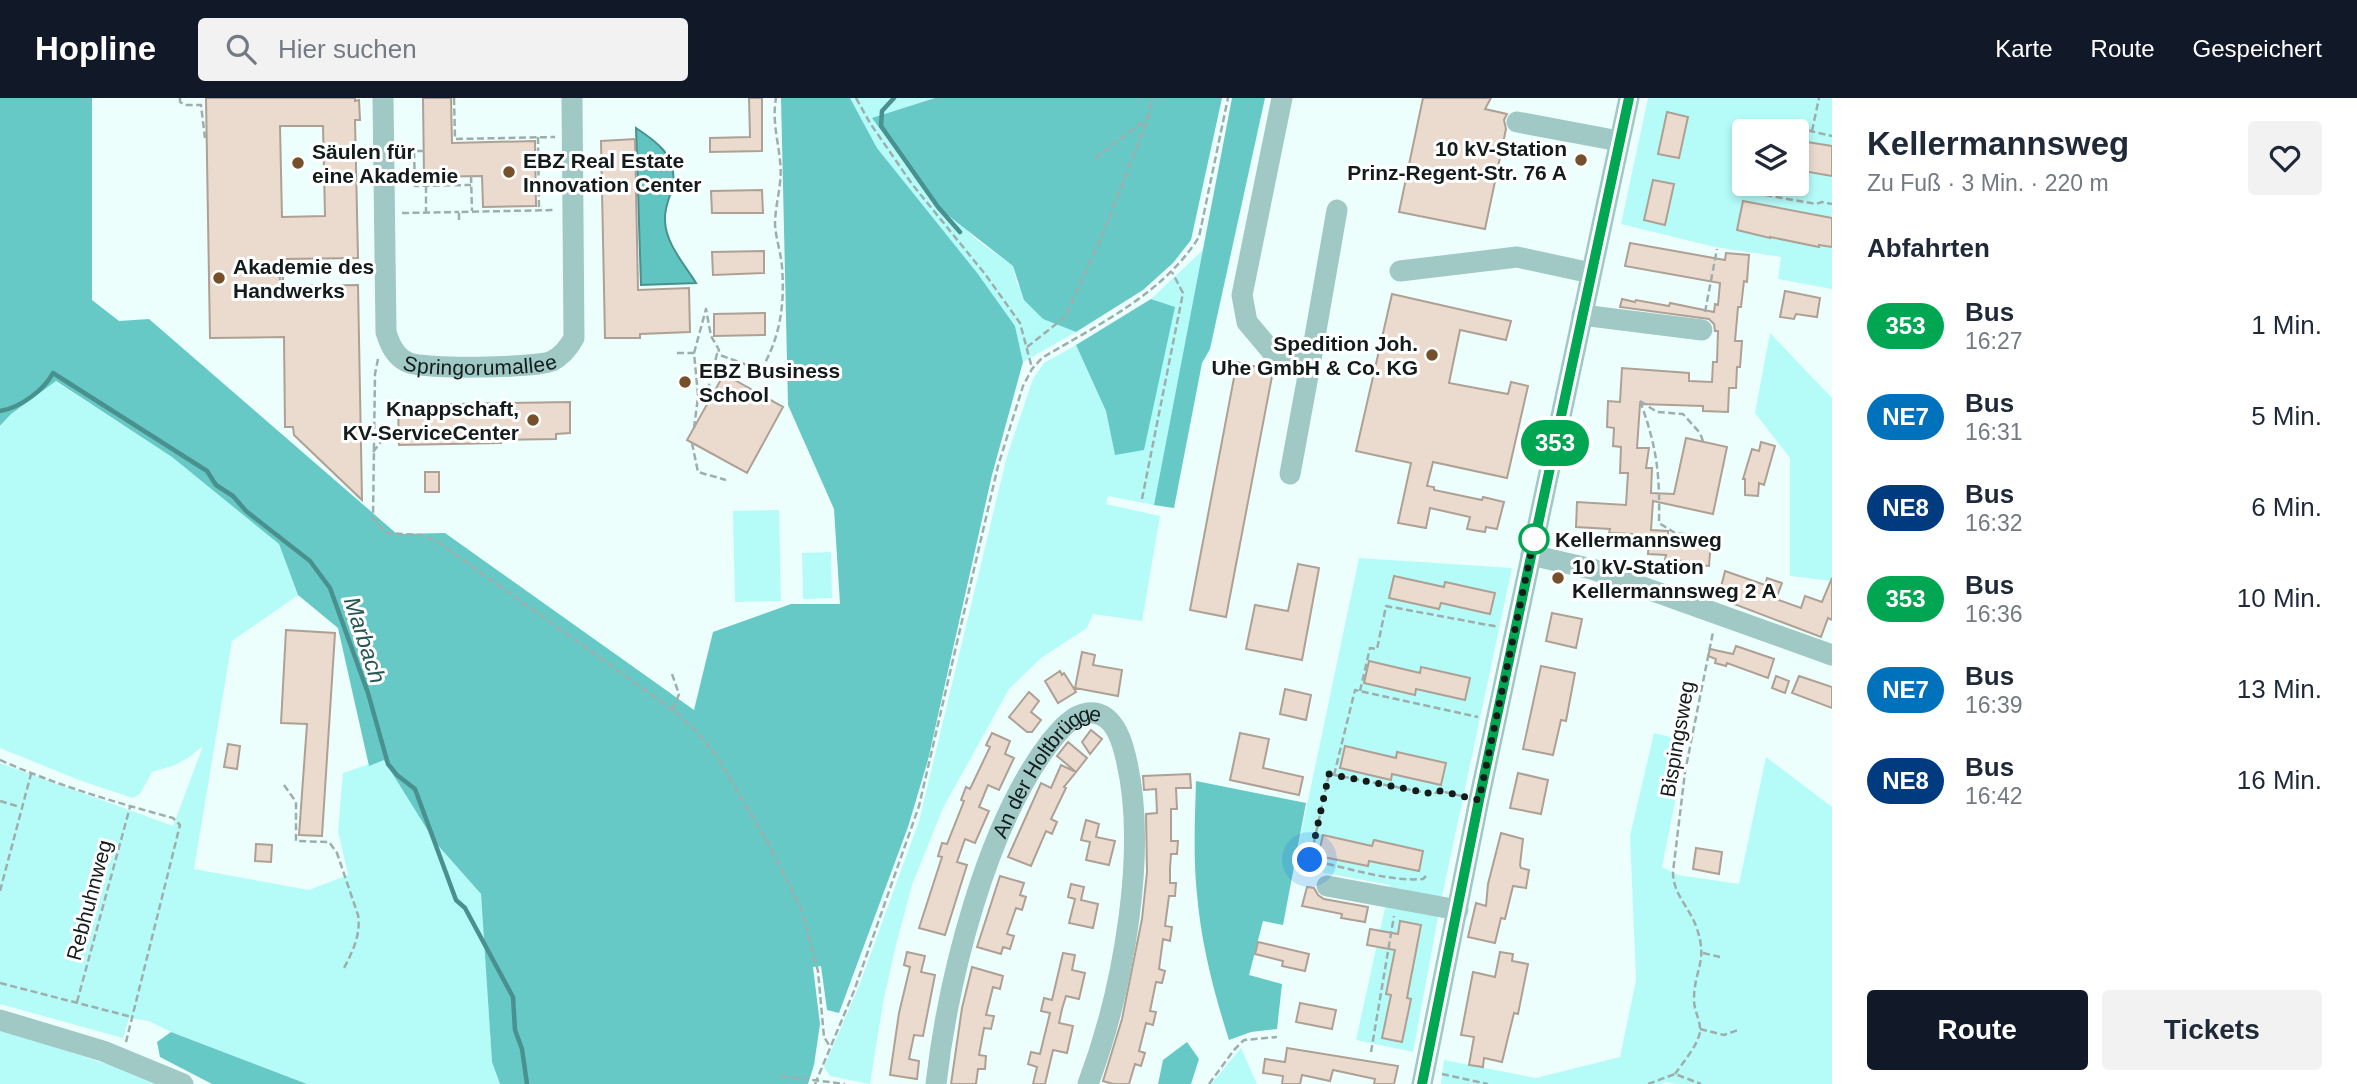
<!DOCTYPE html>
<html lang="de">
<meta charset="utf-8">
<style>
body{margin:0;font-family:Helvetica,sans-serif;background:#f2f2f3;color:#1f2937;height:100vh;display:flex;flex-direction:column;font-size:26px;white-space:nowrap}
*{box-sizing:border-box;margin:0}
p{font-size:23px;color:#747a83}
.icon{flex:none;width:38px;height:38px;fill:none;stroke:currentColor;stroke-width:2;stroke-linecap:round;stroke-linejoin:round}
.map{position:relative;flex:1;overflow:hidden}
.panel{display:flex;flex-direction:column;background:#fff;width:525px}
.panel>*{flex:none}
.badge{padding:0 14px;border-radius:23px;font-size:24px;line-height:46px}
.controls{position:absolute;left:1732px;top:21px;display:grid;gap:14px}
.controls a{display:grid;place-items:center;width:77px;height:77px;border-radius:7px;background:#fff;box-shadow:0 4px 10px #0003;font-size:35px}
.you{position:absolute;width:35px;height:35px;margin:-18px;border:5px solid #fff;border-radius:50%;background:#1a73e8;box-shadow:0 0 0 10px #1a73e833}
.map>.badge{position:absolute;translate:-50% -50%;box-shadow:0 0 0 4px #fff}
h2{padding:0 35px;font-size:26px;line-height:63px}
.round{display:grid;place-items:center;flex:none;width:74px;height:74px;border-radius:7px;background:#f2f2f3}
.summary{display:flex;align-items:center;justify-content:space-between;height:119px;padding:0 35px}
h1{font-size:33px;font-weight:600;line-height:52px}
.primary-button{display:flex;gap:14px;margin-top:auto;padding:14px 35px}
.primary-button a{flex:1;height:80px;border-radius:7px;background:#111827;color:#fff;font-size:28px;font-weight:600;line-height:80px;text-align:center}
.primary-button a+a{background:#f2f2f3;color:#1f2937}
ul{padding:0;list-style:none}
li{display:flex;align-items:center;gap:21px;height:91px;padding:0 35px}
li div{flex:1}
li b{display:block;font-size:26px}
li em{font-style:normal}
li .badge{min-width:77px;font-weight:700;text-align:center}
header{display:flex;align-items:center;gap:42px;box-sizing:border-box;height:98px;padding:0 35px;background:#111827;color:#fff}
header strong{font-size:33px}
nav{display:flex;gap:38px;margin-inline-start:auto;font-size:24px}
.search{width:490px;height:63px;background:#f2f2f3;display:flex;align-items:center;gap:18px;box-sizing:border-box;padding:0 24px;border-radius:7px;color:#747a83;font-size:26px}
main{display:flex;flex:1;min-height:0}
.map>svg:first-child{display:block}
.green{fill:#b5fcf9;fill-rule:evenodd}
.forest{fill:#66c9c6}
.water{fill:#60c4c0;stroke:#49918e;stroke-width:2}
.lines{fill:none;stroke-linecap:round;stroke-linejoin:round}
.stream{stroke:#49918e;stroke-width:4.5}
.building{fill:#eadbce;stroke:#aea094;stroke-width:2;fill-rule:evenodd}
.path{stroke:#9faeac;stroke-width:2.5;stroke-dasharray:7 3.5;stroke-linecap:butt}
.minor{stroke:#a0c8c5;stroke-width:21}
.line-casing{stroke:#fff;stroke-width:16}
.line{stroke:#00a651;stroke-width:10}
.walk{stroke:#131b1b;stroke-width:7;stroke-dasharray:0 12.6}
.poi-dot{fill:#75502b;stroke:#fff;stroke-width:2.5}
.stop-dot{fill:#fff;stroke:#00a651;stroke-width:3.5}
.labels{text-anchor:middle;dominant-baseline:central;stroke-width:6;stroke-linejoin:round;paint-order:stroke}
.poi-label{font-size:21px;font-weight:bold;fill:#131b1b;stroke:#fff;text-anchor:start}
.street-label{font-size:21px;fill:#131b1b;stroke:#fff}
.stop-label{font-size:21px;font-weight:bold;fill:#131b1b;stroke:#fff;text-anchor:start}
.water-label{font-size:23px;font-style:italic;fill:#295654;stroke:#fff}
</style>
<header>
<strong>Hopline</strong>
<div class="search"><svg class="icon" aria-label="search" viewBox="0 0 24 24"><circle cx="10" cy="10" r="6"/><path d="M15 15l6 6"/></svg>Hier suchen</div>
<nav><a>Karte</a><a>Route</a><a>Gespeichert</a></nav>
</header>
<main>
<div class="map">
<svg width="1832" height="986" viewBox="0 0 1832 986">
<rect width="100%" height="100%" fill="#edfffd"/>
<path class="green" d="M850,0H935L873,20L973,139L1013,168L1017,186L1043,221L1076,234L1023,264L1015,228L978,176L877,50Z
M1648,0H1832V191L1778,181L1781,159L1715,149L1621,126ZM1745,33H1797V86H1745Z
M1203,152L1154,407L1108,398L1106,406L1160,418L1142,523L1093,516L1087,530L1041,560L1009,591L943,710L912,787L895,851L883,905L870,986L830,978L824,969L859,888L919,723L1007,358L1033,281L1044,265L1076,247L1106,313L1115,356L1126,354L1174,209L1151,201Z
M1770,235L1832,300V483L1790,478V360L1755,315Z
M55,283L172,359L279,446L298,497L232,543L194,771L309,792L348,777L338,733L343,675L384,661L435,744L481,796L492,964L500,986H307L171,934L149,923L129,920L123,940L0,906V665L173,728L203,648L188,660L175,667L152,674L140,696L133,700L79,682L0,650V329L11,316Z
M779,412L781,503L735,504L733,413Z
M831,454L832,500L803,501L802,455Z
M1359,460L1512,470L1441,803L1413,954L1356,942L1390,787L1294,769Z
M1654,635L1687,643L1662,769L1678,777L1739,786L1766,659L1832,709V986H1676L1666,984L1662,986H1441L1444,962L1536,980L1620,959L1636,882L1630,738Z
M0,931L122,971L157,986H0Z
M1241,950L1257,986H1211Z"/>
<path class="forest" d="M0,0H92V202L119,223L149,221L397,436L445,435L694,612L713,534L791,506H840L834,411L788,307L781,0H850L877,50L978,176L1015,228L1023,264L992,377L928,662L908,729L839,915L827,912L821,868L813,869L820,926L814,967L808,986H500L492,964L481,796L435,744L384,662L369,668L338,530L298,497L279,446L172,359L56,283L11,316L0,328Z
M935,0H1222L1191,142L1173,165L1143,192L1076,234L1043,221L1024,202L1013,168L940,111L872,20Z
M1232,0H1265L1210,251L1202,265L1174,410L1154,407Z
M1151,201L1175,209L1144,352L1115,357L1106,313L1076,247Z
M1196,683L1306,705L1283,827L1263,823L1249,877L1282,886L1277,931L1251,934L1229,942C1214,895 1201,845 1197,796C1193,758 1195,720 1196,683Z
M171,934L307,986H212L160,959L157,944Z
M1187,944L1199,961L1191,986H1158L1163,962Z"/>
<path class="water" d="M636,30C656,43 677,58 673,85C671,98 664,109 665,122C665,145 685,167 696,185L641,187Z"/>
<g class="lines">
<path class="stream" d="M894,0L882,13L881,28L938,109L960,134
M0,313C20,310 44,292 53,275L207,373L216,387L233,398L246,413L310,463L330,490L368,595L388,666L397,677L415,691L456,802L465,810L513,899L515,932L522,951L527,986"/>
</g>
<path class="building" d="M206,0H355V3L359,2L360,22H355L358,160L283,161V188L358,187L362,402L294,337L293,329H285L284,239L210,240ZM280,28H323L325,118L282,119Z
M423,0H451L452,45L535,43L536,108L483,109L482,78L424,79Z
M749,0H762V53L710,54V40L750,39Z
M1423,0H1491L1485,11L1507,16L1504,22L1506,31L1485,131L1399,114Z
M1667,14L1688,19L1679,60L1658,56Z
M635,41L638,192L689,190L690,234L640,236V240H605L601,43Z
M1801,43L1832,48V78L1797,72V45L1800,46Z
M1653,82L1674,86L1665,127L1644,122Z
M762,92L763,115H712L711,93Z
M1743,103L1832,120V149L1819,147V149L1770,139V140L1737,132Z
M1630,145L1725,162L1726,155L1749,157L1747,184L1744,183L1741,209H1738L1735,243H1742L1740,269H1737L1736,290H1729L1728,314L1703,313V308L1640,306L1637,350H1649L1646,370H1652L1651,395L1674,396L1686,340L1727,349L1713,416L1653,403L1651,432L1668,433V439L1711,443L1709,468L1695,467V471L1683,469L1684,463L1665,462L1666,457L1648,456L1649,442L1632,441V436L1609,435L1610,431L1576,429L1577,404L1626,407L1628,375H1620L1621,349L1613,348L1614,330L1607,329L1608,303L1620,304L1622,270L1689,275V283L1712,284L1713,264H1717L1718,233H1715L1714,226L1709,221L1620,209L1622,201L1635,204L1636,202L1669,208L1670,205L1714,214L1715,206L1718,207L1720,185L1625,168Z
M764,153V175L713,177L712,154Z
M1785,193L1820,200L1817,219L1796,216L1794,221L1780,219Z
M1392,196L1511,223L1506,242L1460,232L1449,285L1508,296L1511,284L1528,288L1507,380L1433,364L1427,388L1434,389V392L1482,402L1483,399L1504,404L1497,431L1486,429L1485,434L1467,431L1470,419L1430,410L1426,430L1398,425L1411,365L1356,353Z
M765,215V237L714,238V216Z
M1237,264L1273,273L1226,519L1190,512Z
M724,276L783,309L747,375L687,342Z
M570,304V335L556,336V341L501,342V345L399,347L398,307Z
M1761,344L1775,348L1764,387L1759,385L1758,398L1745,397V381H1743L1752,351L1759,353Z
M425,374H439V394H425Z
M1298,466L1319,470L1302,562L1246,551L1255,507L1288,513Z
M1725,473L1765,487L1767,480L1782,485L1776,501L1801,510L1805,498L1822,504L1832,480V522L1828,520L1821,539L1734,506L1736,501L1727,498L1729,492L1721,489Z
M1394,478L1444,489L1445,484L1495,495L1490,516L1441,505L1439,511L1389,500Z
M1552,515L1582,521L1576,550L1546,543Z
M286,532L335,535L322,738L299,737L307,626L281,625Z
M1736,548L1774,561L1768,580L1727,565L1726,568L1715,565L1716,561L1708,558L1710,551L1733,556Z
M1082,554L1095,557L1093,567L1122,572L1118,598L1075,590Z
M1369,563L1420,575L1421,569L1470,580L1465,602L1416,591L1415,597L1364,585Z
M1541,568L1575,575L1566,623L1561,622L1553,657L1523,651Z
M1060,573L1062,577L1064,575L1076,594L1058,605L1045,583Z
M1776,578L1789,583L1785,595L1772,590Z
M1799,578L1832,589V610L1792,595Z
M1285,591L1311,597L1306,622L1280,616Z
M1029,594L1039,603L1031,614L1041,622L1032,634H1027L1009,619Z
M1091,632L1102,641L1090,656L1082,644Z
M992,635L1010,643L1005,656L1014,660L999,692L988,687L979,709L989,713L975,745L965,741L957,764L967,767L945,837L919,830L942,759L938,758L942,745L947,746L964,703L961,702L966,689L970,691L990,649L986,647Z
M1240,635L1269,641L1263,670L1303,679L1299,697L1230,682Z
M1068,644L1087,660L1076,674L1057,658Z
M228,646L240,648L237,671L224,669Z
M1345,648L1396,660L1397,654L1446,665L1441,687L1392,676L1391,682L1340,670Z
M1061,667L1076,674L1064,689L1066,690L1051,721L1057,724L1052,736L1046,733L1031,768L1008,759L1041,685L1051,690Z
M1518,675L1548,682L1541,716L1510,710Z
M1190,676L1191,690H1176L1177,711H1171V743H1178L1177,756H1171L1170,770V785H1176L1175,798H1169L1165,828L1172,829L1170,843L1163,841L1159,871L1165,873L1162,885L1156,884L1150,913L1156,914L1153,927L1146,925L1139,953L1145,955L1141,968L1135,966L1129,986H1113L1103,983L1122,921L1142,821L1147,774L1146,716L1157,715L1156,691L1144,692L1143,678Z
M1086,722L1099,726L1096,739L1115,743L1109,767L1086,762L1090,744L1081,742Z
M1501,735L1523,741L1520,767L1521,770L1529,772L1526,790L1513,788L1505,821L1501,820L1495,845L1468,839L1476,805L1486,808L1488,786Z
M1323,737L1372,748L1374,742L1423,753L1419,773L1369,763L1368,768L1318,758Z
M256,746L272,747L271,764L255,763Z
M1696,750L1722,754L1719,776L1693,771Z
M1000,778L1024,785L1020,797L1026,799L1022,812L1016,810L1007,836L1014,838L1010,851L1003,849L1001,856L977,849Z
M1071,786L1084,789L1081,802L1098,806L1093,830L1069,825L1075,801L1068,799Z
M1307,789L1314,790L1318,797L1324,801L1368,809L1365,824L1341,820L1342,816L1302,808Z
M1400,823L1421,827L1407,900L1411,901L1402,944L1382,940L1391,897L1386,896L1395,852L1367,847L1370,831L1398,836Z
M1258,844L1309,856L1305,873L1282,868L1283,863L1255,856Z
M907,854L925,858L921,874L935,877L923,938L914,937L909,961L919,963L917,981L890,977L899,915L910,869L904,867Z
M1500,854L1513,856L1512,863L1528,866L1518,916L1514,915L1502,964L1484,960L1483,969L1469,967L1474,939L1461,937L1473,874L1495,879Z
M1063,855L1075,857L1072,872L1085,875L1079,901L1066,898L1062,911L1059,925L1073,928L1067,955L1053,952L1045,986H1033L1037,969L1028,966L1031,954L1040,956L1050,915L1041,913L1044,900L1052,902Z
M972,869L1003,878L1000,891L993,889L986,917L994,918L991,931L984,930L979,957L986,958L985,971H978L976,986H951L962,910Z
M1300,905L1336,912L1332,931L1296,924Z
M1287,950L1398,968L1394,986H1374L1375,981L1333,972L1330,983L1302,977L1300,986H1282L1283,978L1263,975L1265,961L1285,964Z"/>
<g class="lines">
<path class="path" d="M180,0V4L185,7H201L205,40
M454,0L455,41L555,39
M856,0L870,25L912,86L985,176L1020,225L1032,270
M1760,33L1771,24L1832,38
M1812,33L1819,0
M538,39L539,112
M424,53H414L415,88L471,87
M1095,60L1148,20
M471,78L472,113
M1751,86L1754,95L1816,106L1822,104L1832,106
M426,88V114
M402,115L459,114
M459,122V114L556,112
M280,177V188
M1705,214L1717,151
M1027,249L1065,219L1102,138L1148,20L1152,0
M677,255H694L698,297L705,305L711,295L709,286L717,256L761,272C780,240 785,207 782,169C781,155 776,141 775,127C775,105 783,85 780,63C778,41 772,23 776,0
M694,255L706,211L711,238L719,252L717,256
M378,261L375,276L373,420L386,435L421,437L438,444L673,612L694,631L716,657L768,745L801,810L818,873L824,939L829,947
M1640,303C1657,349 1660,376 1659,425L1675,435L1719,440
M1640,303L1657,314L1683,316L1700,335L1704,346
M694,330L698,299
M692,345L698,374L726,382
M373,354L381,344
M1142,401L1183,195L1172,174
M672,576L679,596L673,612
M1360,593L1370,550L1377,551L1386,508L1499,529
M0,662C56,687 114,704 173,720L180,727L126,944
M1334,677L1355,592L1478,619
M284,687L296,704V743L329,744L337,755L358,817C361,836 353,853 344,870
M0,703L20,709
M1426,778L1423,781C1389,784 1345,769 1310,762L1329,676L1433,696L1440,693L1462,698
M0,793L31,676
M1703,855L1720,859
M0,885L132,919
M77,904L130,709
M1700,931L1724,937L1738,932
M1371,954L1394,818
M1442,976L1488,986
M1675,976C1683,964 1697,949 1700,934C1701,923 1694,913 1694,902C1694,870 1709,864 1696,828C1689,809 1673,796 1673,774L1685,674L1713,534
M781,978L845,986
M815,986L854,893L919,708L998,368L1023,288L1032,271L1042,260C1099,226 1163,196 1199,139L1228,0
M1209,986L1234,952L1244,942L1277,939
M1648,986L1675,976L1701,986"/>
<g class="minor">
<path id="s1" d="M383,0L386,234C390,247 395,258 407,264C422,272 536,270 552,263C562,258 569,249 574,240L572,0"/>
<path d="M1282,0L1242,197L1247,224L1278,261L1310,267L1337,112"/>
<path d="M1517,24L1619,43"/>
<path d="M1400,173L1517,159L1591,175"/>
<path d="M1582,217L1702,232"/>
<path d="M1290,376L1310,267"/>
<path d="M1531,457L1592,471L1832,557"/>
<path d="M1327,788L1458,812"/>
<path d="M0,922L103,953L183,986"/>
<path id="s2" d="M936,986C948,881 986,727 1051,643C1060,632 1072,617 1088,615C1108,613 1118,632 1123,649C1151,745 1123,893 1088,986"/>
<path d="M1422,986L1479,702L1629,0"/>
</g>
</g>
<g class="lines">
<g class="line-casing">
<path id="line" d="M1422,986L1479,702L1629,0"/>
</g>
<use href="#line" class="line"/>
<path class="walk" d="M1310,762L1329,676L1433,696L1440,693L1479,702L1534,441"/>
</g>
<g class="poi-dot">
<circle cx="1581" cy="62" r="7"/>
<circle cx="298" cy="65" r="7"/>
<circle cx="509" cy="74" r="7"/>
<circle cx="219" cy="180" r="7"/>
<circle cx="1432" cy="257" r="7"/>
<circle cx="685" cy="284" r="7"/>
<circle cx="533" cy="322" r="7"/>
<circle cx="1558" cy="480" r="7"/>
</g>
<circle class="stop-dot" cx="1534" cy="441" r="14"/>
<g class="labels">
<g class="poi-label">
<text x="1567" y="50" text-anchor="end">10 kV-Station<tspan x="1567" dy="24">Prinz-Regent-Str. 76 A</tspan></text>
<text x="312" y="53">Säulen für<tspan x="312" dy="24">eine Akademie</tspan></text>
<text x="523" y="62">EBZ Real Estate<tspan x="523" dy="24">Innovation Center</tspan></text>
<text x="233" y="168">Akademie des<tspan x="233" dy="24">Handwerks</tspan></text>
<text x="1418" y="245" text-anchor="end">Spedition Joh.<tspan x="1418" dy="24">Uhe GmbH &amp; Co. KG</tspan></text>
<text x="699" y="272">EBZ Business<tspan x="699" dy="24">School</tspan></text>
<text x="519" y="310" text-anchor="end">Knappschaft,<tspan x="519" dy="24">KV-ServiceCenter</tspan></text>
<text x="1572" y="468">10 kV-Station<tspan x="1572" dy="24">Kellermannsweg 2 A</tspan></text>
</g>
<g class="street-label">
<text stroke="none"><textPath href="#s1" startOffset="345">Springorumallee</textPath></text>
<text transform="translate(1677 641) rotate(-80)">Bispingsweg</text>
<text stroke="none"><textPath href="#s2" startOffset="341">An der Holtbrügge</textPath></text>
<text transform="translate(89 802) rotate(-75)">Rebhuhnweg</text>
</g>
<g class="stop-label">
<text x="1555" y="441">Kellermannsweg</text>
</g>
<g class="water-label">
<text transform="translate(365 542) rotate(72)">Marbach</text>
</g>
</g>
</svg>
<div class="controls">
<a><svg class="icon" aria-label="layers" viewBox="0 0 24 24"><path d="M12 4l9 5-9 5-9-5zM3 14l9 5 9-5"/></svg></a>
</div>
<div class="you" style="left:1310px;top:762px"></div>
<b class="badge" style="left:1555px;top:345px;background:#00a651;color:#fff">353</b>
</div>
<section class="panel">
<div class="summary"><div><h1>Kellermannsweg</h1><p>Zu Fuß · 3 Min. · 220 m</p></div><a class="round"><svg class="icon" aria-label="heart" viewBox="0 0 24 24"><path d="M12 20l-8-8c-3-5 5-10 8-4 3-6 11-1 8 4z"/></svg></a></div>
<h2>Abfahrten</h2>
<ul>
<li><span class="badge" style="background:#00a651;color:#fff">353</span><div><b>Bus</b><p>16:27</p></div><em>1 Min.</em></li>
<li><span class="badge" style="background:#0072bc;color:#fff">NE7</span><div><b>Bus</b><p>16:31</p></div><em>5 Min.</em></li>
<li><span class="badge" style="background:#003b80;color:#fff">NE8</span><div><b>Bus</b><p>16:32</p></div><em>6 Min.</em></li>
<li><span class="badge" style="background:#00a651;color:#fff">353</span><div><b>Bus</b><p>16:36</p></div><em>10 Min.</em></li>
<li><span class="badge" style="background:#0072bc;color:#fff">NE7</span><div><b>Bus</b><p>16:39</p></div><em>13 Min.</em></li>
<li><span class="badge" style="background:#003b80;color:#fff">NE8</span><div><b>Bus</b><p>16:42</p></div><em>16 Min.</em></li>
</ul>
<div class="primary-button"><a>Route</a><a>Tickets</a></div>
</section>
</main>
